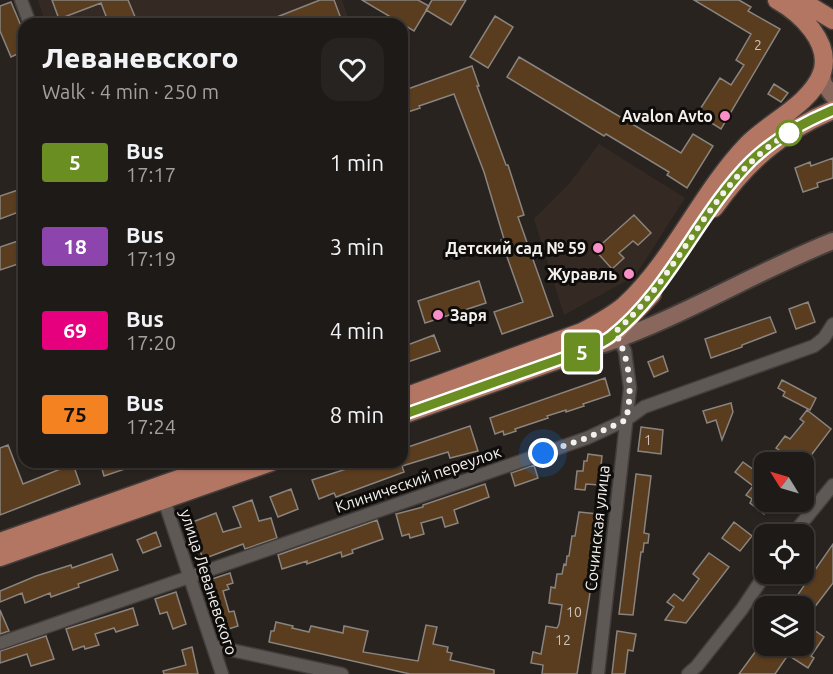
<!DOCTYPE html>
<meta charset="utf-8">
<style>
body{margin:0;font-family:Ubuntu,sans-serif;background:#262320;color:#f1f3f6;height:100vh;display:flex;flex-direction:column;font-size:22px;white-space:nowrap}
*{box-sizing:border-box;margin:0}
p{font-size:20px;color:#a1a1a1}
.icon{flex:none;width:33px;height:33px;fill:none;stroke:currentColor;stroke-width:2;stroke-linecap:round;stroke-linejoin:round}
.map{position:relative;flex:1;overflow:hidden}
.panel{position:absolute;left:18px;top:18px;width:390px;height:450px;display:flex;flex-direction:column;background:#1e1a17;border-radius:18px;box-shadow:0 2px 4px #0004,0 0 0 2px #3c3836}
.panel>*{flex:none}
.badge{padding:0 12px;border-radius:4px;font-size:21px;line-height:39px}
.needle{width:39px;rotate:307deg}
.fabs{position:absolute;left:754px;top:452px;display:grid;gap:12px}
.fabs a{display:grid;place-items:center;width:60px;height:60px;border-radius:12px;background:#1e1a17;box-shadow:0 2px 4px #0004,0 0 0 2px #3c3836;font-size:30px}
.you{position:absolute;width:30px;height:30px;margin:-15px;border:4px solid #fff;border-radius:50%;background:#1a73e8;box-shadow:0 0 0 9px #1a73e833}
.map>.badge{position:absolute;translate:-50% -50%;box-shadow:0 0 0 3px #fff}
.round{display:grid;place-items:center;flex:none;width:63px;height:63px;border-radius:18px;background:#262320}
.head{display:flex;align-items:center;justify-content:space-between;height:102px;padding:0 24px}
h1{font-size:28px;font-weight:800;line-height:45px}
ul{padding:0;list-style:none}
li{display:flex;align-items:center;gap:18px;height:84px;padding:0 24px}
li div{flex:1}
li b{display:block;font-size:22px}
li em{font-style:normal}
li .badge{min-width:66px;font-weight:700;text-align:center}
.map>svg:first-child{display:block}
.built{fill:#352a23}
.building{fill:#5a3c1e;stroke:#89847f;stroke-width:1.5}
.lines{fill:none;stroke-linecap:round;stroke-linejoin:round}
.minor-casing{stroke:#433e3b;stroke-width:15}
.secondary-casing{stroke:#433e3b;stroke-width:20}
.primary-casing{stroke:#433e3b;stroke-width:21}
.minor{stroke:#5f5955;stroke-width:12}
.secondary{stroke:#89675c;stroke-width:16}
.primary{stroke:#b27663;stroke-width:18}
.line-casing{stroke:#fff;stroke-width:14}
.line{stroke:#6b8e23;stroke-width:9}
.walk{stroke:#f3f0ed;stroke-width:6;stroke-dasharray:0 10.8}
.poi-dot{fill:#fa8fc7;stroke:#0f0d0b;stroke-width:2}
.stop-dot{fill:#fff;stroke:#6b8e23;stroke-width:3}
.labels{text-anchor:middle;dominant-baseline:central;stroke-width:6;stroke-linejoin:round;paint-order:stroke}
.number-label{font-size:14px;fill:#cdc3b9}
.poi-label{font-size:16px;font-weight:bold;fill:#f3f0ed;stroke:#0f0d0b;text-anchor:end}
.street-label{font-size:16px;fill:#f3f0ed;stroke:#0f0d0b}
</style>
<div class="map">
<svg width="833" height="674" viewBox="0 0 833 674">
<rect width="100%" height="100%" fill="#28231f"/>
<path class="built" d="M38,0H342L350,24H46Z
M599,144L685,198L635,276L564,315L534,219L570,183Z"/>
<path class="building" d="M52,0H128L138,24H109L101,3L59,19Z
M320,0H334L340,16L317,24H259Z
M362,0H418L429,6L414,31Z
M432,0H466L451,25L426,10Z
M694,0H739L751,7L748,11L780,29L721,129L697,114L720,78L731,85L744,65L736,60L751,34Z
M11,2L24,33V51L11,57L0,31V6Z
M495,16L513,27L488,68L470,57Z
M519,57L681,153L693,134L713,146L687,188L667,175L669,172L606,134L604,136L507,77Z
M472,66L479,86H477L506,165H508L524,215L518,217L553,316L502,334L494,312L523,302L501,240L504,239L484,172L454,94L419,106L420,108L402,114V91Z
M774,84L788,93L781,102L768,94Z
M833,158V178L817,183L818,187L803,192L795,168L810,162L811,166Z
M24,188V210L0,219V196Z
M634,215L651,233L638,245L633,241L619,253L624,258L612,269L595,250Z
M18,241L24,262L0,270V247Z
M479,281L486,303L425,323L418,301Z
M808,302L815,322L796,329L789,309Z
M770,317L776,332L742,345V347L711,358L705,339Z
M434,335L440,351L402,364V347Z
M663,356L668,371L654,377L648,362Z
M605,378L610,395L583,404L584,406L566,412V410L547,416L548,418L515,429L516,431L504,435L503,431L495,434L490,418Z
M782,380L816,398L810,410L783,396L785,392L778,388Z
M731,403L733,412L722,440L716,420L707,423L703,411Z
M807,410L831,429L806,462H779L785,454L776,448L785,436L790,439L804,422L800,419Z
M470,426L478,451L450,458L448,452L402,466L404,472L336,497L334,493L319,499L312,480L368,462H401L402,465V449Z
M641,427L663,430L661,454L638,451Z
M8,445L23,484L73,464L80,484L0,515V448Z
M588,454L602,456L599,485L586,484L585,490L575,489L577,471H583L584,461H587Z
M100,462H140V464L104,476Z
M743,462L765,478V501H774L764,514L750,503L752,499L746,495L753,486L735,472Z
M534,465L538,478L515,486L511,473Z
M636,474L651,476L644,533L649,534L648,543H644L643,552H641L633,615L619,614Z
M485,484L489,497L454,510L458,523L445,527L442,517L421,523L424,534L410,538L409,534L402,536L396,514L423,507V505Z
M291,489L298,509L278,517L270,497Z
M252,500L259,521L271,518L277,538L245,549L243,544L203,559L190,523L216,513L223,532L241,527L233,507Z
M579,512L598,514L589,592L590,593L577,674H542L543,665L531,663L533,652L541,654L546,626L557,628L559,624L562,605L549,603L551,587L555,588L557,574H562L564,564L566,565L567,556H569L572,536H575Z
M377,520L383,539L352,550L353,553L342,557L341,552L307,564V561L282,569L278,555Z
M734,522L752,536L740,551L722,538Z
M156,532L161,546L143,553L137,540Z
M833,544V583L804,621V606H790Z
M709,553L729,567L686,623L665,620L674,607L667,602L674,594L683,601L699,579L693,574Z
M112,554L118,570L78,584L79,587L51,597L50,593L25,603L22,593L0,602V591L36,576L71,565L72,568Z
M230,573L233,583L227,585L229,589L223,591L229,612L234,611L238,626L222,631L206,581Z
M176,592L186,624L173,629L167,612L160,614L155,599Z
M133,608L138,625L116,632L114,628L95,634L99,645L85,649L84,646L73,650L66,629Z
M0,610L9,631L0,634Z
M276,622L293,626L292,628L309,632L311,626L343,633L344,626L368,631L363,652L418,661L426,625L437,627L433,644L448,647L447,652L452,653L450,660L494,670V674H410L269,642L271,631H274Z
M804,623L824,637L811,656L814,658L808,668L788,655L775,674H739L761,644L777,655L780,649L774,645H804Z
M617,631L636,634L633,651L628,650L625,674H612Z
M46,636L54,659L31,666L27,654L0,663V651Z
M192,647L198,674H164L163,671L186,665L182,650Z"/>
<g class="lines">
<g class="minor-casing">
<path id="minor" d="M21,0L30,24
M164,500L222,674
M793,534L833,485
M0,643L587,438L626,420L644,407L814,346L824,338L833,324
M213,646L342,674
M598,674L630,388L625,351L615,332
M688,674L697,666L742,609L766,573"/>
</g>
<g class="secondary-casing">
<path id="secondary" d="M821,73L824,84L833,96
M604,344C683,317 755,272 833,241"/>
</g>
<g class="primary-casing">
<path id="primary" d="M800,0L833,20
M714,208C747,162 780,132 833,110
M402,398L582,332C597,324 612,316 625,305C673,261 701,193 747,145C769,122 810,105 822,73C832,42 800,13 777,0
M402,415L586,350L616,332L652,294
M0,542L227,462
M0,557L271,462"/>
</g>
<use href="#minor" class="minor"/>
<use href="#secondary" class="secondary"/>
<use href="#primary" class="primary"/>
</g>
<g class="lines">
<g class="line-casing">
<path id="line" d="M402,415L586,350C594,346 603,342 610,337C670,290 698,214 751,161C774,139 804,122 833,110"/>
</g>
<use href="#line" class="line"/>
<path class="walk" d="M543,453L587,438L626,420C633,389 630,360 615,332C682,274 711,179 789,133"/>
</g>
<g class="poi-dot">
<circle cx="725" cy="116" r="6"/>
<circle cx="598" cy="248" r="6"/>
<circle cx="629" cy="274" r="6"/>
<circle cx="438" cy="315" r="6"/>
</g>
<circle class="stop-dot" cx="789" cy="133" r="12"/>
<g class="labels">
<g class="number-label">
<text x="758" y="45">2</text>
<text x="648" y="440">1</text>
<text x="574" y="612">10</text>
<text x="563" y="640">12</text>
</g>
<g class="poi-label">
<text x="713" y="116">Avalon Avto</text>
<text x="586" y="248">Детский сад № 59</text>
<text x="617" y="274">Журавль</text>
<text x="450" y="315" text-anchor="start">Заря</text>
</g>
<g class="street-label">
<text transform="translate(418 479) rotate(-19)">Клинический переулок</text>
<text transform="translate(597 528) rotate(-84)">Сочинская улица</text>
<text transform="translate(209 582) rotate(72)">улица Леваневского</text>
</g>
</g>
</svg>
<div class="fabs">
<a><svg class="needle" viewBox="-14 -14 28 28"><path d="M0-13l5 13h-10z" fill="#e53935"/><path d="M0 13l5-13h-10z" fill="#a1a1a1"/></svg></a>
<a><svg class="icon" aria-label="locate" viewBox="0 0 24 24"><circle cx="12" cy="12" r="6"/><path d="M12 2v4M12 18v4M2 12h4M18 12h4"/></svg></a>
<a><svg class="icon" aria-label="layers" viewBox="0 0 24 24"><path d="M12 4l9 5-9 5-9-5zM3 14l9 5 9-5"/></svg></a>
</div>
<div class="you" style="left:543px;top:453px"></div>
<b class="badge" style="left:582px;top:352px;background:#6b8e23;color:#fff">5</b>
<section class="panel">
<div class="head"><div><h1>Леваневского</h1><p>Walk · 4 min · 250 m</p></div><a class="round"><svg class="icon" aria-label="heart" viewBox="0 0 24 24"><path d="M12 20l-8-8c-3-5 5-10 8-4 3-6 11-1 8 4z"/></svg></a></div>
<ul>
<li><span class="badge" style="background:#6b8e23;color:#fff">5</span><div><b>Bus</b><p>17:17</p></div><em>1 min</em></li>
<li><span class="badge" style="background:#8e44ad;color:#fff">18</span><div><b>Bus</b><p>17:19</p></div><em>3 min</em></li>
<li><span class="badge" style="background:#e6007e;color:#fff">69</span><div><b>Bus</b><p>17:20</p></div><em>4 min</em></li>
<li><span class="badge" style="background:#f58220;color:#111">75</span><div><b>Bus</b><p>17:24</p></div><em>8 min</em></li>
</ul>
</section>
</div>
